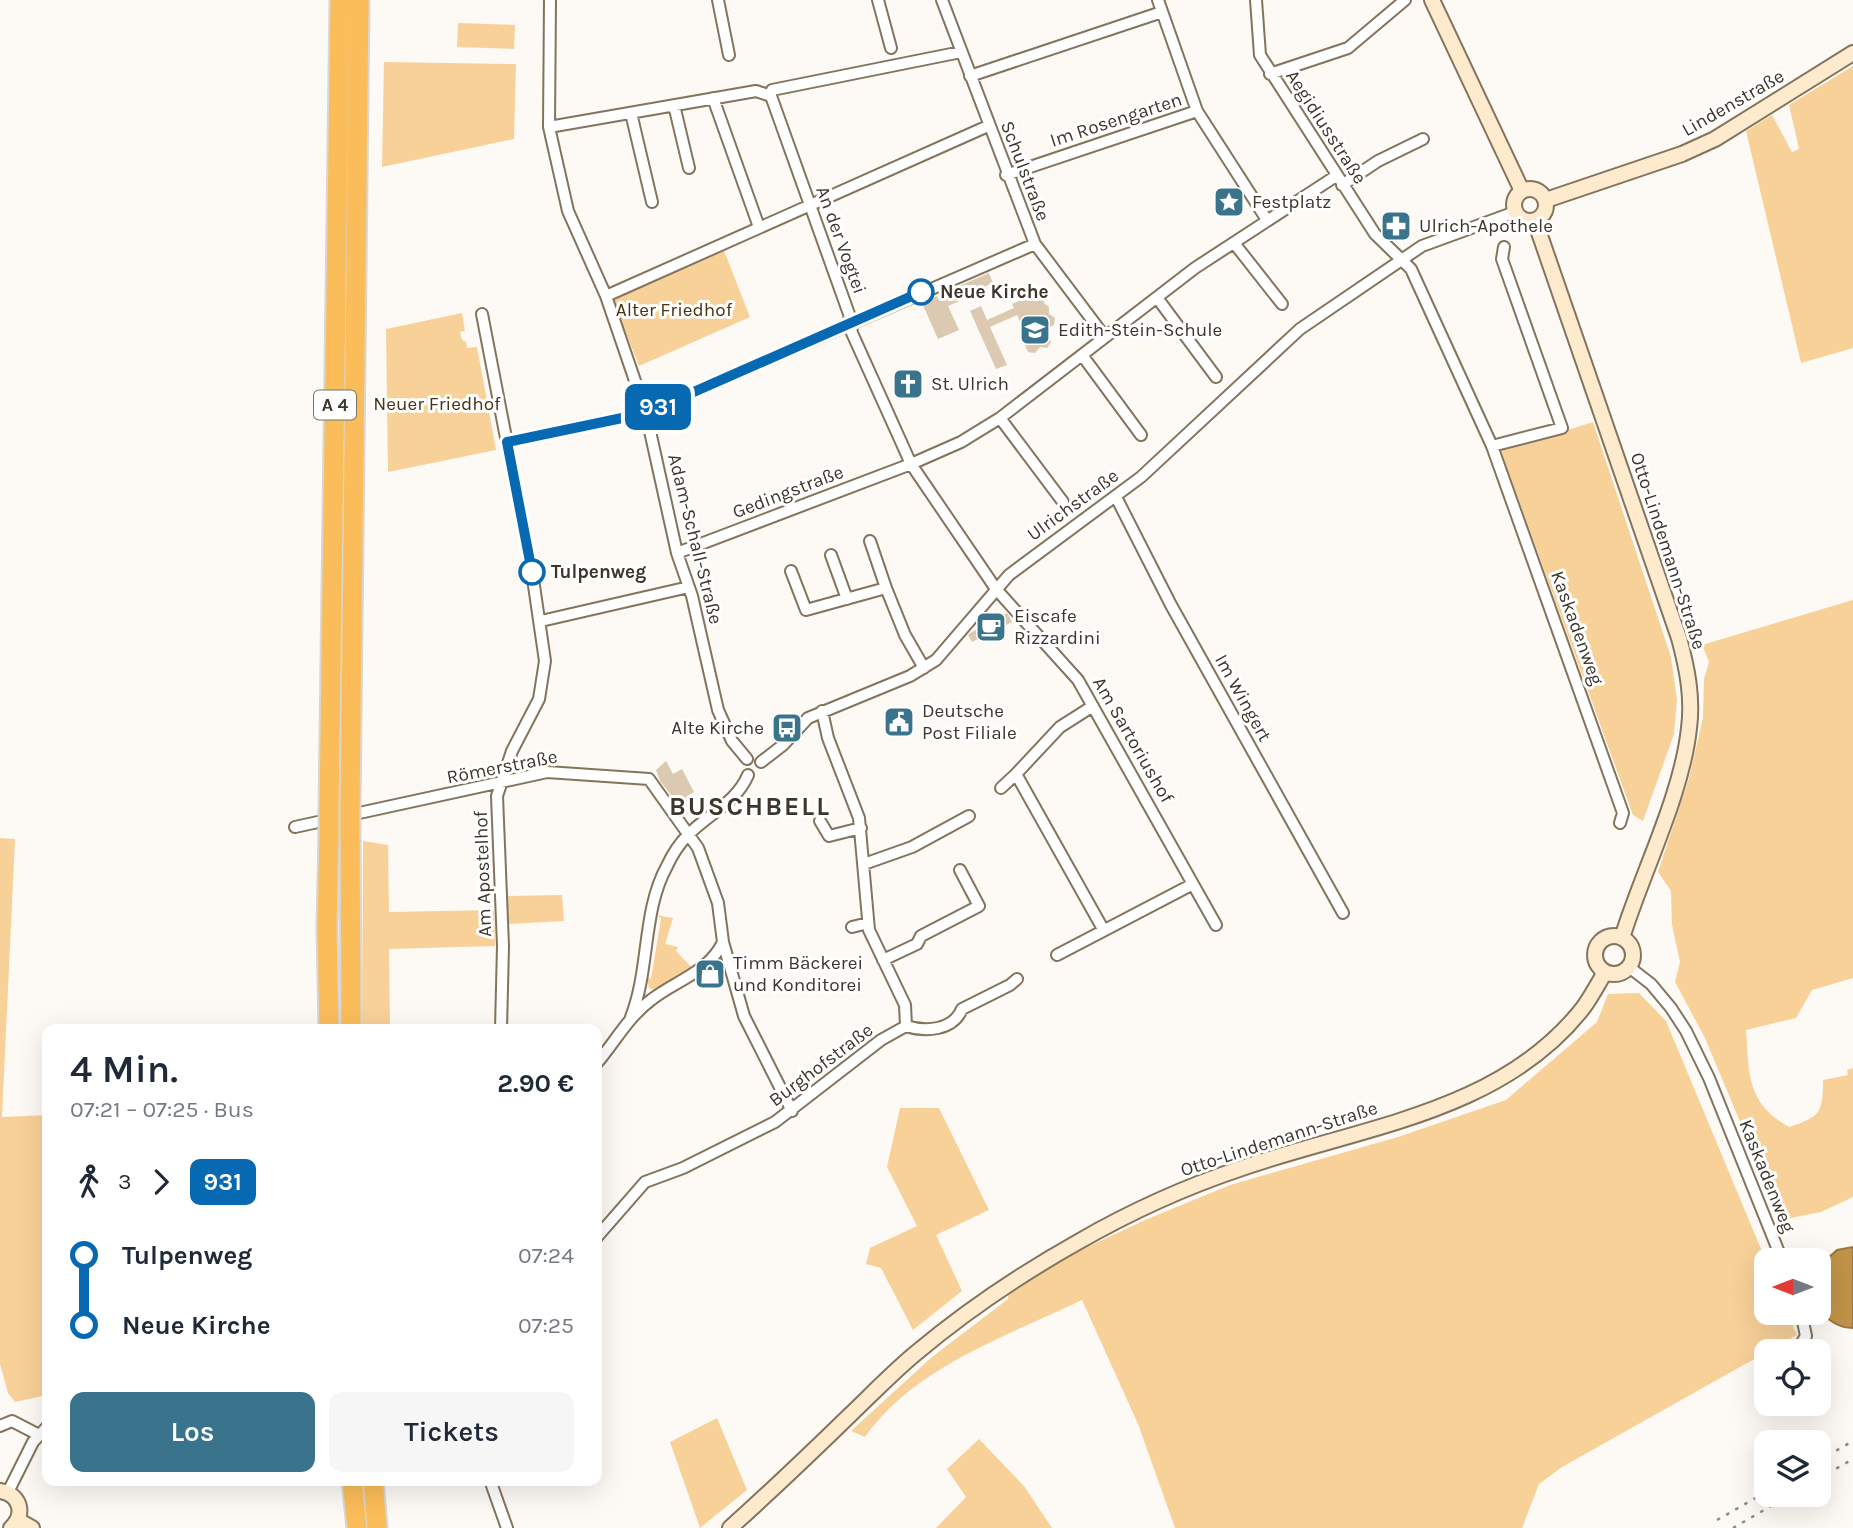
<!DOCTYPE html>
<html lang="de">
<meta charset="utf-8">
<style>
body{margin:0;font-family:Karla,sans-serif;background:#f6f6f7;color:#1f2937;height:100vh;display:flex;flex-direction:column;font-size:26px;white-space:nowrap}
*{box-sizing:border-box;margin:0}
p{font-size:23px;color:#747a83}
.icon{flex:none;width:38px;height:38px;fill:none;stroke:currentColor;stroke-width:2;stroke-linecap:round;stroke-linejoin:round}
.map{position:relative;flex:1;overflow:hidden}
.drawer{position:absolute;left:42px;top:1024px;width:560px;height:462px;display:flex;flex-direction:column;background:#fff;border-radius:14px;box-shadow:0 7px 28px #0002}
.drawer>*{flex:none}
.badge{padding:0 14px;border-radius:10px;font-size:24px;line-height:46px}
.needle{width:46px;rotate:270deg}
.fabs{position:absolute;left:1754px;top:1248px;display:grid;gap:14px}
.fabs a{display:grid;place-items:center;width:77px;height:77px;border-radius:14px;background:#fff;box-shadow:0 7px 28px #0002;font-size:35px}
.map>.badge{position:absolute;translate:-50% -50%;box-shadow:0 0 0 4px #fff}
.legs{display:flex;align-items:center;gap:10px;height:77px;padding:0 28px;font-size:23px}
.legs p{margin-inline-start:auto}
.overview{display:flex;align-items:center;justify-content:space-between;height:119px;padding:0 28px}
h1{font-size:38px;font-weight:600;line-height:52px}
.button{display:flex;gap:14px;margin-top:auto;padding:14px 28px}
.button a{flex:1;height:80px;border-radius:14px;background:#39748c;color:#fff;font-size:28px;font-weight:600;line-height:80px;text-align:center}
.button a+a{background:#f6f6f7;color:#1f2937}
ul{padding:0 28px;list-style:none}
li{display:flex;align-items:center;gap:24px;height:70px;font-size:26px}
li i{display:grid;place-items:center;width:10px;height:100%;margin:0 9px;background:currentColor}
li i::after{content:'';width:18px;height:18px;margin:-9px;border:5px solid;border-radius:50%;background:#fff}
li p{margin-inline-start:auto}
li:first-child i{background:linear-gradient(#0000 50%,currentColor 0)}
li:last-child i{background:linear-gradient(currentColor 50%,#0000 0)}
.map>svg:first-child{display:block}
.green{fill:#f8d199}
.water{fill:#c29348;stroke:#9a7740;stroke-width:2}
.building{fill:#dbcab1}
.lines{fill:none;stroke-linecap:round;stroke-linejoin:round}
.street-casing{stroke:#83745d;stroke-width:14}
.secondary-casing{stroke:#83745d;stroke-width:18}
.highway-casing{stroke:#d8d7d5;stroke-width:23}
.street{stroke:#fff;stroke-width:10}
.secondary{stroke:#feebce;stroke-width:14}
.highway{stroke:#fbbd5a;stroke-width:19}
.rail{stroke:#8f8a82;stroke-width:2.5;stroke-dasharray:3.5 7;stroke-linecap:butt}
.highway-bridge-casing{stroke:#d8d7d5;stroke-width:23;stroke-linecap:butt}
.highway-bridge{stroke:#fbbd5a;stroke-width:19}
.line-1-casing{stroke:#fff;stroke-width:16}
.line-1{stroke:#0869b3;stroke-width:10}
.stop-1-dot{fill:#fff;stroke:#0869b3;stroke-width:3.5}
.labels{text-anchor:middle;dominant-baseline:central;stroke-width:6;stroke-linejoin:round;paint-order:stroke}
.shield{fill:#fff;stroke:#76726b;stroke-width:2}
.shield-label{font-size:18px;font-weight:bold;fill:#3c362c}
.street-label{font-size:19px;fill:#3c362c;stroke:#fff}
.poi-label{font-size:19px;fill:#3c362c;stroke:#fff;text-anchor:start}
.stop-label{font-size:19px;font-weight:bold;fill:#3c362c;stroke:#fff;text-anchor:start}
.park-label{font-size:19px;fill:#483313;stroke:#fff}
.district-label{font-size:26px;font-weight:bold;letter-spacing:2px;fill:#3c362c;stroke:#fff}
</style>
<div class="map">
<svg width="1853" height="1528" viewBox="0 0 1853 1528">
<rect width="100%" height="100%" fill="#fdf9f4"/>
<path class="green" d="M458,23L515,25L514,49L457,47Z
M384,62L516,64L514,139L382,167Z
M1853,66V348L1801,363L1746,131L1772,115L1792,152L1799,149L1789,105Z
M723,248L750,317L639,366L612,297Z
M462,313L465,331L460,332L462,340L466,342L467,348L477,347L496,450L388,472L386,329Z
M1593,422L1671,657L1677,700L1674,734L1643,821L1633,815L1501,451Z
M1853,600V978L1812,990L1796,1018L1746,1030C1749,1073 1746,1103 1789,1127C1820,1117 1823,1113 1823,1080L1848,1075L1847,1070L1853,1068V1197L1821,1212L1781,1220L1705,1038L1675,982L1680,962L1672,925L1671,891L1658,872L1689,778L1703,718L1704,679L1709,662L1702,645Z
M0,838L15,839L2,1117L47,1115V1395L15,1402L8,1393L0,1364Z
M363,841L388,845L389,912L494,910L495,946L389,949L390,1029H362Z
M562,895L564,921L508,924L507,896Z
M656,915L673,918L665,944L678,947L676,951L692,968L658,991L649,988L647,977L651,979L661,918Z
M1639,993L1666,1021L1766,1261V1312L1787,1313L1797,1335L1562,1467L1539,1484L1522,1528H1175L1138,1424L1082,1300C1007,1336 914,1367 865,1437L851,1431L932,1357L1008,1299L1009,1291L1060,1260L1145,1220L1230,1185L1398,1137L1506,1100L1597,1022L1608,994Z
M900,1108H939L989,1210L936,1235L962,1291L913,1330L881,1268L866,1264L870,1248L917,1226L887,1167Z
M717,1418L747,1490L700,1528L670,1442Z
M979,1439L1024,1486L1052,1528H936L966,1497L947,1469Z"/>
<path class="water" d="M1853,1247V1328C1838,1328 1827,1320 1818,1308V1267L1837,1250Z"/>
<path class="building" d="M989,273L993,283L986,286L987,289L948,306L959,330L938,339L922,303L937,296L938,299L952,293L950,290Z
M1039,292L1045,296L1044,303L1049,307V314L1055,318L1054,325L1045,329L1051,342L1047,348L1040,347L1035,353L1028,352L1025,345L1029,341L1017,315L990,327L1007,365L996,369L970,311L981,306L987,320L1014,308L1012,304Z
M1007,613L1012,622L972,642L968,635L970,633Z
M666,761L673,774L682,769L694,792L686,797L693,810L686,814L660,781L656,770Z"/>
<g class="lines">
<g class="street-casing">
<path id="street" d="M550,0L549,127L568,211L606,296L646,413L677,553L692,596L718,710L732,741L747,759
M718,0L729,55
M878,0L891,48
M942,0L1035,244L1105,337
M1158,0L1197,111L1267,220
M1256,0L1260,55L1375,234L1411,269L1492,446L1623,813L1620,823
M1270,74L1348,48L1405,0
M970,76L1162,12
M772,90L961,52
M713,98L759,227
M674,105L689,168
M631,113L652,202
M549,127L756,91L771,96L849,314L852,333L911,464L996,589L1078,680L1216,925
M1006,175L1197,111
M1342,185L1378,161L1423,139
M1234,243L1282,304
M606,296L988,126
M1158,299L1216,377
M482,314L532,572L545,661L539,699L512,751L497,796L503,946L501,1029
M1082,355L1141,435
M1000,418L1063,502
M507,442L646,413L1035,244
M1492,446L1562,428L1502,259L1504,247
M1116,497L1171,605L1343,913
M870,541L886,588
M677,553L911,464L961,442L1000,418L1195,268L1336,176
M831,555L847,599
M791,571L806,610L886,588L905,635L924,668
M541,621L689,587
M1093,706L1060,727L1016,774L1103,929
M761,762L783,745L808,718L910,676L936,660L1009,575L1141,477L1300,329L1422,246L1515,212
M1001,788L1016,774
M820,821L829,836L861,828
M295,827L547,772L649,779L698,848L718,903L723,942C709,972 675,981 651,1000C628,1017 615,1042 597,1063
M864,864L912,847L969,816
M852,927L868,923
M723,942L744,1016L792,1111
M1057,955L1193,884
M883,960L917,944L921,936L979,906L960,870
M1629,967L1651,984L1671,1008L1686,1031L1709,1078L1782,1260
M631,1017C650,969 642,911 667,866C672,855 679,844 688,835C708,814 736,803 748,775
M906,1026C925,1032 953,1031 962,1009L1010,985L1017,979
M597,1237L645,1182L683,1168L775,1122L881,1040L906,1026L905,1005L869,930L859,818L828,738L822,711
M1801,1344L1806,1336L1801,1312
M0,1426L12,1421L39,1435
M490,1480L507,1528
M8,1492L33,1442L47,1427"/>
</g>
<g class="secondary-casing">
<path id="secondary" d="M1432,0L1522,191
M1514 205a16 16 0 1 1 32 0a16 16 0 1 1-32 0Z
M1546,200L1682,154L1715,139L1853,53
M1535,221L1679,638C1687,668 1693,697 1689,728C1682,795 1642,873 1622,938
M1595 955a19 19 0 1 1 38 0a19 19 0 1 1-38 0Z
M0,1491C20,1494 26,1514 11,1528
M18,1520L32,1528
M730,1528C771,1491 811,1453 850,1415C872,1394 893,1372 916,1353C966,1311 1021,1274 1078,1242C1130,1212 1185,1187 1242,1168C1360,1127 1501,1113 1583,1008C1591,997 1598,984 1605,972"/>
</g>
<g class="highway-casing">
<path id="highway" d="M350,807L359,0
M329,811L340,0
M350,829L351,1029
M329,831L327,928L329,1029
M352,1480L357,1528
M373,1480L377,1528"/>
</g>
<use href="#street" class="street"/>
<use href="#secondary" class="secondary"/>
<use href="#highway" class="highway"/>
<path class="rail" d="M1818,1461L1853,1441
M1818,1479L1853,1459
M1717,1520L1766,1492
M1733,1528L1792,1494"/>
<g class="highway-bridge-casing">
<path id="highway-bridge" d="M329,811V831
M350,829V807"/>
</g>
<use href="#highway-bridge" class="highway-bridge"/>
</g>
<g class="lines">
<g class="line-1-casing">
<path id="line-1" d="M532,572L507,442L646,413L921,292"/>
</g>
<use href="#line-1" class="line-1"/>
</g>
<defs>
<g id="sight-square" transform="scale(1.575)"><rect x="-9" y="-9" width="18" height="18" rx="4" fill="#39748c" stroke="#fff"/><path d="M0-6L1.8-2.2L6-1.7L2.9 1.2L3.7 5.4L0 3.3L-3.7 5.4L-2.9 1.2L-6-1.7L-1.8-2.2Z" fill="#fff"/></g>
<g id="pharmacy-square" transform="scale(1.575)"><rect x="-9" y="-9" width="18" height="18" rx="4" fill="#39748c" stroke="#fff"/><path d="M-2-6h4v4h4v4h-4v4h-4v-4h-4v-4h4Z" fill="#fff"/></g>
<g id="school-square" transform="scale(1.575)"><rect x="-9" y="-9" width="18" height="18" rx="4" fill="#39748c" stroke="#fff"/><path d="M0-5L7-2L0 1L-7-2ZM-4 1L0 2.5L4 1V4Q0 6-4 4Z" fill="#fff"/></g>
<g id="church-square" transform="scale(1.575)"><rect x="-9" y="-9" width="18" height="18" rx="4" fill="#39748c" stroke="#fff"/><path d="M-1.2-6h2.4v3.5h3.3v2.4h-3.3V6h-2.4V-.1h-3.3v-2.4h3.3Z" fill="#fff"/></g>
<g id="cafe-square" transform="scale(1.575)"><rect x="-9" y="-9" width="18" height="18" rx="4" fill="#39748c" stroke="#fff"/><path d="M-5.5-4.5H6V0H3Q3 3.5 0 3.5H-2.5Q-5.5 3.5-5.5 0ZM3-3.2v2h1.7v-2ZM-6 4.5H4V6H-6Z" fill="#fff"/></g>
<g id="civic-square" transform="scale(1.575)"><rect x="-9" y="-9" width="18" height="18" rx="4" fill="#39748c" stroke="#fff"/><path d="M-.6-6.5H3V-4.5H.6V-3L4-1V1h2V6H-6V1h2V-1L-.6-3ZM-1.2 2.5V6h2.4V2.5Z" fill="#fff"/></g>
<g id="bus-square" transform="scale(1.575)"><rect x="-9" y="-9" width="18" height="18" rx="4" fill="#39748c" stroke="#fff"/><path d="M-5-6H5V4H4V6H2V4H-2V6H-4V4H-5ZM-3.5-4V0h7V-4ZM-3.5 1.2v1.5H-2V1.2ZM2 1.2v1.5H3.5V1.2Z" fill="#fff"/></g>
<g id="shop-square" transform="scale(1.575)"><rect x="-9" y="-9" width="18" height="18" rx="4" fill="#39748c" stroke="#fff"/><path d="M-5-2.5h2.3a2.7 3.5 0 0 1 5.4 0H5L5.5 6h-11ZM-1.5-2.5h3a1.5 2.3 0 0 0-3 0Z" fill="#fff"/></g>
</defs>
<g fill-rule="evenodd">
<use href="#sight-square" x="1229" y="202"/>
<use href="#pharmacy-square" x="1396" y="226"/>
<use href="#school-square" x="1035" y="330"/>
<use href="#church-square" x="908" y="384"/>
<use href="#cafe-square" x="991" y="627"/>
<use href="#civic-square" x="899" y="722"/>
<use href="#bus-square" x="787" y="728"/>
<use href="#shop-square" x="710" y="974"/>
</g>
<g class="stop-1-dot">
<circle cx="921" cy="292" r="12"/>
<circle cx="532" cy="572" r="12"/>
</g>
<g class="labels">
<rect class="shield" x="314" y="390.5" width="42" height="29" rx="5"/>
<g class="shield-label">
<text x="335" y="405">A 4</text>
</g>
<g class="street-label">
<text transform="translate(1733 103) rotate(-30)">Lindenstraße</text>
<text transform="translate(1116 120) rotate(-18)">Im Rosengarten</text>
<text transform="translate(1326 127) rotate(57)">Aegidiusstraße</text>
<text transform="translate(1025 171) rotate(69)">Schulstraße</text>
<text transform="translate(841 240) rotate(70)">An der Vogtei</text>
<text transform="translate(788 492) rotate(-21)">Gedingstraße</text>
<text transform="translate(1073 505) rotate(-36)">Ulrichstraße</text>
<text transform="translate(695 539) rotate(76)">Adam-Schall-Straße</text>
<text transform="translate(1668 551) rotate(72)">Otto-Lindemann-Straße</text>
<text transform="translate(1577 628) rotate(70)">Kaskadenweg</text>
<text transform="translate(1243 698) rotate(61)">Im Wingert</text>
<text transform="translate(1133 740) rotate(60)">Am Sartoriushof</text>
<text transform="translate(502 767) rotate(-11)">Römerstraße</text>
<text transform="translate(483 874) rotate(-92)">Am Apostelhof</text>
<text transform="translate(821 1065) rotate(-37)">Burghofstraße</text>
<text transform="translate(1279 1139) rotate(-18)">Otto-Lindemann-Straße</text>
<text transform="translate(1767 1176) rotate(68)">Kaskadenweg</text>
</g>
<g class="poi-label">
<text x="1252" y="202">Festplatz</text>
<text x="1419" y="226">Ulrich-Apothele</text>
<text x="1058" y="330">Edith-Stein-Schule</text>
<text x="931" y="384">St. Ulrich</text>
<text x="1014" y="616">Eiscafe<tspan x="1014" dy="22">Rizzardini</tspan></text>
<text x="922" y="711">Deutsche<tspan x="922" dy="22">Post Filiale</tspan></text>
<text x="764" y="728" text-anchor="end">Alte Kirche</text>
<text x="733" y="963">Timm Bäckerei<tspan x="733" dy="22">und Konditorei</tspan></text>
</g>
<g class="stop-label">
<text x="940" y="292">Neue Kirche</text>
<text x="551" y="572">Tulpenweg</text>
</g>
<g class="park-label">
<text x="674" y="310">Alter Friedhof</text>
<text x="437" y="404">Neuer Friedhof</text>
</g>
<g class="district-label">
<text x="750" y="806">BUSCHBELL</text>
</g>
</g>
</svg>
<div class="fabs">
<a><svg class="needle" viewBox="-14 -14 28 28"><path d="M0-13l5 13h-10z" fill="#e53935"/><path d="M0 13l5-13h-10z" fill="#747a83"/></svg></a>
<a><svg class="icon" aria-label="locate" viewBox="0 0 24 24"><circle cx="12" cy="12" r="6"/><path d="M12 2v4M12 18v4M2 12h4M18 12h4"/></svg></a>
<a><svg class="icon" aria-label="layers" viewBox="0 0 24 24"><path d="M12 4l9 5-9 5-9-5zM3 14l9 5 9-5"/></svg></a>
</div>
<b class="badge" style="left:658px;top:407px;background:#0869b3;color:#fff">931</b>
<section class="drawer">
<div class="overview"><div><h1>4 Min.</h1><p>07:21 – 07:25 · Bus</p></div><b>2.90 €</b></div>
<div class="legs"><svg class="icon" aria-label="walk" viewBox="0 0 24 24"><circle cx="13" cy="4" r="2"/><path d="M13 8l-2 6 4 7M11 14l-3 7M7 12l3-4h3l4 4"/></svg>3<svg class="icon" aria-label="forward" viewBox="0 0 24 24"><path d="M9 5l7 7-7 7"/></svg><b class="badge" style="background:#0869b3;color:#fff">931</b></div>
<ul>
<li><i style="color:#0869b3"></i><b>Tulpenweg</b><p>07:24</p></li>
<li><i style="color:#0869b3"></i><b>Neue Kirche</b><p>07:25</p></li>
</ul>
<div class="button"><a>Los</a><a>Tickets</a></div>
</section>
</div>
